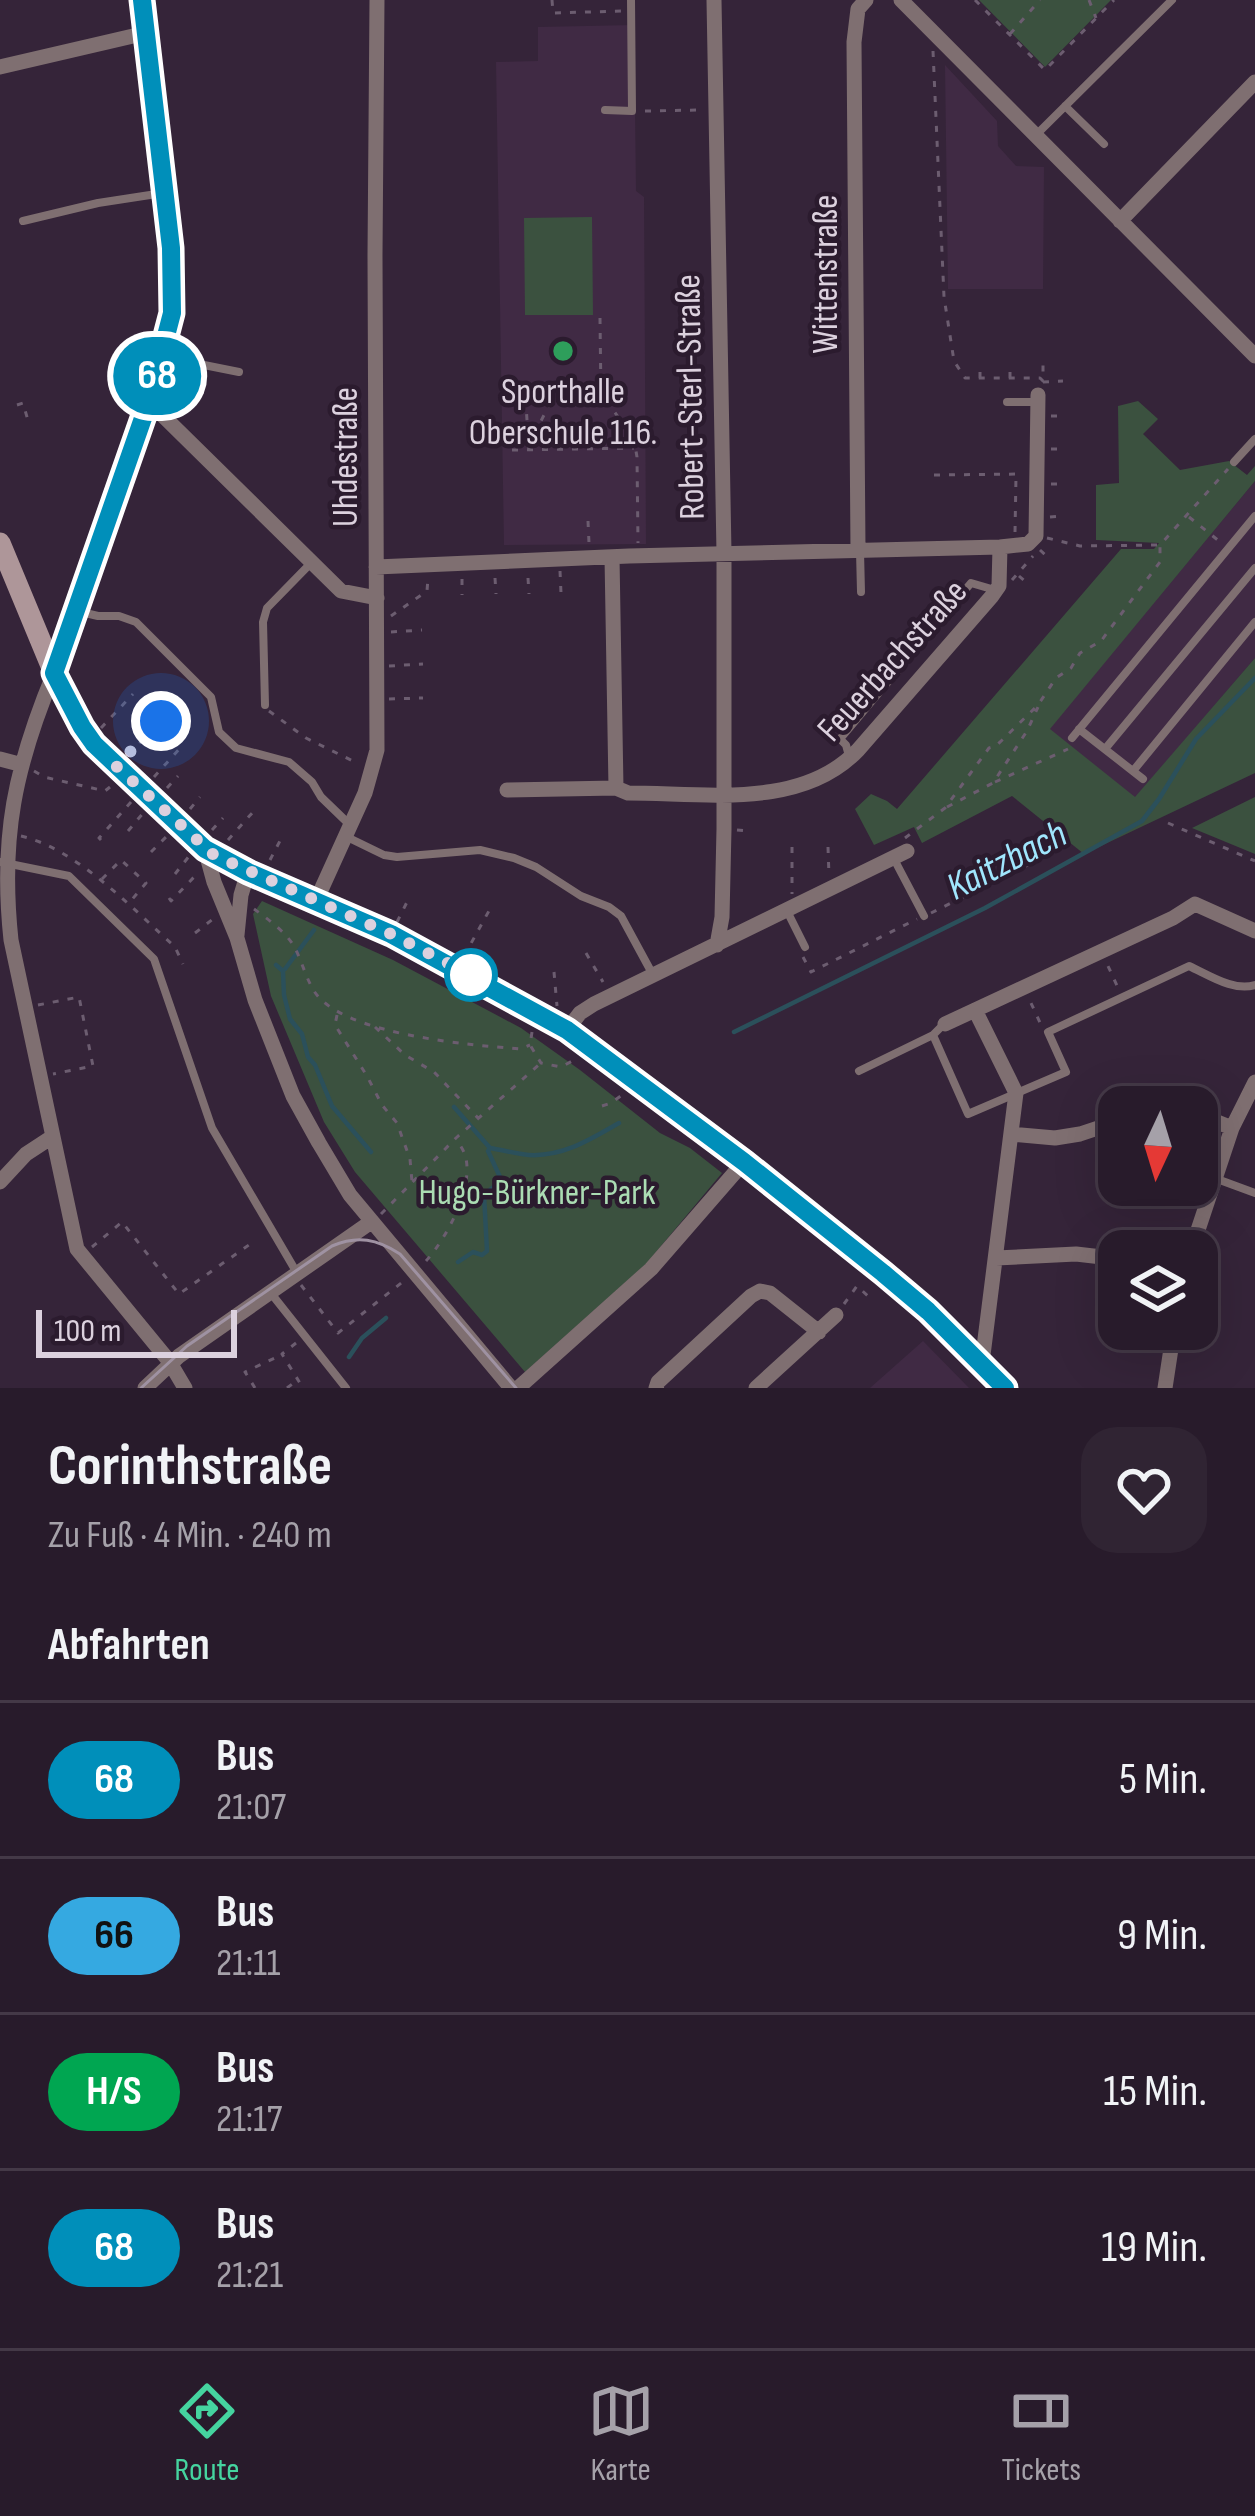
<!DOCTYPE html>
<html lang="de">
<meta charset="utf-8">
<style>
body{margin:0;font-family:"Sofia Sans Condensed",sans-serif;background:#302433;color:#f1f3f6;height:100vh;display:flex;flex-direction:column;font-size:45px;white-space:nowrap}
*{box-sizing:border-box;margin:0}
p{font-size:39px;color:#a5a1a9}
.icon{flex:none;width:66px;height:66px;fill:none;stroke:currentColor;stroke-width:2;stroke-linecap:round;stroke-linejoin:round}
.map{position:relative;height:1388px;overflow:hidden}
.side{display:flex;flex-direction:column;background:#281b2b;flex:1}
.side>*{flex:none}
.badge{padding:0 24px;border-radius:39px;font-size:42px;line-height:78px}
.needle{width:78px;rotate:184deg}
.buttons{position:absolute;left:1098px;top:1086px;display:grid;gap:24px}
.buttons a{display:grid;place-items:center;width:120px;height:120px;border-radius:24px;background:#281b2b;box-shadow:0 12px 48px #0002,0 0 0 3px #443947;font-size:60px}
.scale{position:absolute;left:36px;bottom:30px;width:201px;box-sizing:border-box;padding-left:12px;border:6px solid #dcd1de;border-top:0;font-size:33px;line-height:42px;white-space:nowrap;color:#dcd1de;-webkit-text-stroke:9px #2b1b2e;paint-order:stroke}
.you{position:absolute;width:60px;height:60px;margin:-30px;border:9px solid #fff;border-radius:50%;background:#1a73e8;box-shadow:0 0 0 18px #1a73e833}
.map>.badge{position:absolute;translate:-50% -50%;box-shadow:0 0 0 6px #fff}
h2{padding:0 48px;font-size:45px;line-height:108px}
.round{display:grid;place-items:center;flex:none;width:126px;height:126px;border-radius:36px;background:#302433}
.head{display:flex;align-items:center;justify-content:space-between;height:204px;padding:0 48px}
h1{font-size:57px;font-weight:700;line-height:90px}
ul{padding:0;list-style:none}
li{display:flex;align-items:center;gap:36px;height:156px;padding:0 48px;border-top:3px solid #443947}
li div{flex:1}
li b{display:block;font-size:45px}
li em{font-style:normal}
li .badge{min-width:132px;font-weight:700;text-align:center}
.menu{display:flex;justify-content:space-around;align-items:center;height:168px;border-top:3px solid #443947;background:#281b2b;font-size:33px;color:#a5a1a9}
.menu a{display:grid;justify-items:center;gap:6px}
.menu .on{color:#45d49f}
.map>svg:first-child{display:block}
.built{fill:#402a44}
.green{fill:#3b513f}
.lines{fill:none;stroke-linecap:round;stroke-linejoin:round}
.stream{stroke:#2b505b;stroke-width:4.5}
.path{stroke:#6c5d70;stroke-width:3;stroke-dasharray:6 9;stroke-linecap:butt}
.lane{stroke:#7f6f71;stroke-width:8}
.street{stroke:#7f6f71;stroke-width:15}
.secondary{stroke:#ae9699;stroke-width:21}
.tram{stroke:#9f92a2;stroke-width:3}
.line-casing{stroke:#fff;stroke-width:27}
.line{stroke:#008fba;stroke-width:18}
.walk{stroke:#dcd1de;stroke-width:12;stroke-dasharray:0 21.6}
.leisure-dot{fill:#2e9e5b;stroke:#2b1b2e;stroke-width:4.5}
.stop-dot{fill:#fff;stroke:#008fba;stroke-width:6}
.labels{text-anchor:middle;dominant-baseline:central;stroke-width:9;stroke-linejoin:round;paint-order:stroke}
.street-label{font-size:36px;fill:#dcd1de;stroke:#2b1b2e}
.poi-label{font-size:36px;fill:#dcd1de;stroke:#2b1b2e}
.park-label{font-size:36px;fill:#abdcb3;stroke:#2b1b2e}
.water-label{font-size:39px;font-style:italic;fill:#a0e6fd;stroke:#2b1b2e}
</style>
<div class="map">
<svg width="1255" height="1388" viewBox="0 0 1255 1388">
<rect width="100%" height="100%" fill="#352439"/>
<path class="built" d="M634,25L636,191L644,197L646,544L504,545L496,62L538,61V27Z
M945,65L997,121L998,146L1016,166L1044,167L1043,289H948Z
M1255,481V658L1135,798L1049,729Z
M923,1341L969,1388H870Z"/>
<path class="green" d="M979,0H1111L1045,67Z
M592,217L593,315H525L524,218Z
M1138,401L1158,419L1143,434L1180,470L1229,461L1247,475L1255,466V481L1050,729L1135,797L1255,658V773L1084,854L1012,796L922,843L914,827L874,845L855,809L871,794L887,801L897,809L1121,549H1154L1159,543L1096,540V485L1119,483L1118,406Z
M1255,797V854L1192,828Z
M262,901L393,960L521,1028L580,1070L660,1133L690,1148L722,1173L646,1264L525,1372L355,1172L324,1122L271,996L253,914Z"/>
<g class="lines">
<path class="stream" d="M276,965L283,971L284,995L290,1019L302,1034L308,1057L315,1065L332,1106L371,1152
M285,969L314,930
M734,1032L985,908L1142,821L1159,799L1196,739L1255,678
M454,1107L490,1148
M458,1262L473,1252L482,1255L487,1251L484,1195L497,1184L500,1177L488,1151L490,1148C503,1150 516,1154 529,1155C563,1157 591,1139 619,1123
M349,1357L362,1338L386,1318"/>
<path class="path" d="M552,0L553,13L622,11
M975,0L1045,70L1114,0
M1089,0L1096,18
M1010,34L1040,0
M933,51L944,297L954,361L965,378H1040L1043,381V363
M645,111L701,110
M600,318L601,398
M980,378V363
M1010,378V363
M1043,382L1063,381
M17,405L23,403L29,424
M1051,416H1062
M634,439L559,441L545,433L540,423L549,405L557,401L601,400L608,403L634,439L637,457L638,543
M1051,449H1062
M512,450L634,448
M529,450L525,390L601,391
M934,475L1023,474
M1051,484H1062
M1050,517L1062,516
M1189,517L1219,541
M588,521L589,543
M1015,532L1016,476
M1047,538L1080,546L1157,545
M1040,550L1050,559
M560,571L561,593
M1019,576L1028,584
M495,578L496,594
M528,578L529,594
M462,579V595
M1012,580L1033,556
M391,616L427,591L428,578
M391,632L422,630
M389,666L423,664
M389,699L423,698
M269,711L306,738L359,764
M101,728L133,694
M129,754L161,721
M34,771L44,777L105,791L110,787
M154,777L182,746L184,748
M995,782L1068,749
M167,788L178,776
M947,807L993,783L1027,731L1038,707
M190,809L200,797
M1168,823L1255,861
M212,830L223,818
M737,830L748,831
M128,831L144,812
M21,836C77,849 133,909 175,947L183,964
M905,838L945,808L989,748L996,746L1038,705L1056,678L1071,668L1080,653L1101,641L1160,562V545L1228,469
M101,840L99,838L131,802
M228,840L253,812L250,810
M792,847V894
M828,847L829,876
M151,852L168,835
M270,860L283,835
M175,874L190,855
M102,879L121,860L146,883L129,903
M169,898L171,901L196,875
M254,909C268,919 287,933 295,948C302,962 306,978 314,991C342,1035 471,1045 520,1049L530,1045
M931,913L1036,861
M397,922L407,902
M195,933L213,919
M586,953L603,982
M464,956L490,909
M803,957L811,972L917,919
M1108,966L1119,990
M554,972L557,1006
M1031,1003L1042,1027
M38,1005L79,997L93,1066L53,1074
M337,1015L335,1025L367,1076L382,1105L397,1123L410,1159L412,1182
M375,1027L405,1055L434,1072L478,1118
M532,1032L530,1045L541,1063L561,1067L578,1058
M602,1106L611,1103L622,1095
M381,1214L456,1138L541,1063
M92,1247L122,1222L179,1294L256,1240
M426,1261C446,1239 475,1186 465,1155C463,1149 459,1144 456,1138
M301,1285L338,1333L405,1280
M844,1304L857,1286L868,1296L872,1289
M296,1343L282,1354L303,1388
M255,1388L245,1372L281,1355
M287,1388L296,1381"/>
<path class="lane" d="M1065,106L1104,144
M605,110L632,111L631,0
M1037,134L1172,0
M23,221L98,203L163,193
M164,357L239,372
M1007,402H1035
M1234,462L1255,439
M860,551L861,592
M77,611L98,616H119L136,622L211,697L219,732L236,748L289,762L312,782L321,797L350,825
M265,705L263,622L267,608L312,562
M1079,729L1143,779
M1072,738L1255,516
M1105,749L1255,568
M849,756L846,745L840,739L971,583L995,590
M1133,771L1255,622
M347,837L384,855L397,857L480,850L514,858L536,867L581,896L609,907L621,916L653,975
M894,859L924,916
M0,862L69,876L154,959L212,1128L297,1273
M787,911L805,947
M943,1025L933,1035L968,1114L1066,1072L1048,1032L1189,966C1209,975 1234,992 1255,985
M859,1071L933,1035
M1217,1179L1255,1193
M270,1292L346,1388"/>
<path class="street" d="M714,0L724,553V829L722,917L717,945
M901,0L1255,356
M0,67L146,33
M1120,221L1255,82
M149,402L341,591L377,598
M858,550L854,42L858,9L866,0
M612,557L616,788
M376,567L629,556L1000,547L1028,544L1036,536L1038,395
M54,673C15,767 0,837 11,940L77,1249L169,1361L185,1388
M0,759L19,764
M507,790L616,788L628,793C704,793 801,810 858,750L992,596L999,586L1000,547
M205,849L214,882L237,938L255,1000L293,1096L319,1143L350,1195L511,1388
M316,901L365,793L377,750L375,255L377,0
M237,935L241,895L248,872
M975,1010L1016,1093L982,1363
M945,1024L1173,918L1195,904L1255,931
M567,1030L580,1013L594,1004L907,851
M1197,1114L1232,1128
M1011,1134L1055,1138L1080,1134L1119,1121
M0,1182L26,1154L52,1137
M1191,1251L1232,1128L1255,1082
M996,1258L1076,1254L1119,1259
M145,1388L179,1356L371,1222
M518,1388L651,1269L744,1162
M656,1388L658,1382L751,1296L760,1291L770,1293L819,1332
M756,1388L836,1315
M1165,1388L1174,1329"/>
<path class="secondary" d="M0,543L54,673L82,727L104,756L200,845L226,862L391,935L567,1030L744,1162L883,1273L928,1311L1005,1388
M54,673L149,402L172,313L171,248L143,0"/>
<path class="tram" d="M141,1388L187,1346L332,1246C358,1235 377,1239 400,1254L516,1388"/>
</g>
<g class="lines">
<g class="line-casing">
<path id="line" d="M142,0L171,248L172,313L149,401L54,673L82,727L94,744L205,849L248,872L391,934L567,1030L744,1162L883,1273L928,1311L1005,1388"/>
</g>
<use href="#line" class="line"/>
<path class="walk" d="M161,721L116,766L214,855L391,934L475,977L471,975"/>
</g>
<circle class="leisure-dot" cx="563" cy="351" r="12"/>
<circle class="stop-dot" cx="471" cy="975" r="24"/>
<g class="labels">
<g class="street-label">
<text transform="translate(826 274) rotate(-90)">Wittenstraße</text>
<text transform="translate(691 397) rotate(-91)">Robert-Sterl-Straße</text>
<text transform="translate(346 457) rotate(-90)">Uhdestraße</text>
<text transform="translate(893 661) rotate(-48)">Feuerbachstraße</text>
</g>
<g class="poi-label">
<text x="563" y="392">Sporthalle<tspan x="563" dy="41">Oberschule 116.</tspan></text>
</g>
<g class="park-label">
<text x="537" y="1193">Hugo-Bürkner-Park</text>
</g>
<g class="water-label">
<text transform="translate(1007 861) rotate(-27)">Kaitzbach</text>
</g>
</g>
</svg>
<div class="buttons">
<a><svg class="needle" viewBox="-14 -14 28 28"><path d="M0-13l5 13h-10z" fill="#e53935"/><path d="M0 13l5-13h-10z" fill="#a5a1a9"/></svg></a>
<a><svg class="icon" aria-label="layers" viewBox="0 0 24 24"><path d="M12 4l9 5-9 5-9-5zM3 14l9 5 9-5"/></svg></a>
</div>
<div class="scale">100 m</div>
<div class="you" style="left:161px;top:721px"></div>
<b class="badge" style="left:157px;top:376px;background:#008fba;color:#fff">68</b>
</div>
<section class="side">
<div class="head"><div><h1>Corinthstraße</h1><p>Zu Fuß · 4 Min. · 240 m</p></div><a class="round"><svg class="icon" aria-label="heart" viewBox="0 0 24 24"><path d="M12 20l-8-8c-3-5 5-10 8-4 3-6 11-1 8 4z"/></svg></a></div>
<h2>Abfahrten</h2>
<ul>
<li><span class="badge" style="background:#008fba;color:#fff">68</span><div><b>Bus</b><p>21:07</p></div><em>5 Min.</em></li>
<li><span class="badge" style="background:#35a9e1;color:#111">66</span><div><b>Bus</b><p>21:11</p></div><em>9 Min.</em></li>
<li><span class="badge" style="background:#00a651;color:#fff">H/S</span><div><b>Bus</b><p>21:17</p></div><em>15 Min.</em></li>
<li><span class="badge" style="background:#008fba;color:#fff">68</span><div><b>Bus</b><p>21:21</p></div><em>19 Min.</em></li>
</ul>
</section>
<nav class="menu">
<a class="on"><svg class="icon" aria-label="directions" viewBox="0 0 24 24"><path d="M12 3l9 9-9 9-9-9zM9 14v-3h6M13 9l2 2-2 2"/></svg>Route</a>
<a><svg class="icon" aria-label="map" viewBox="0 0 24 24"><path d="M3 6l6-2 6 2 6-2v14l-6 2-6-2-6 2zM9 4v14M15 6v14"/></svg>Karte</a>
<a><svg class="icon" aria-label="tickets" viewBox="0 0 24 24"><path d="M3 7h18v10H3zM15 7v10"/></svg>Tickets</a>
</nav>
